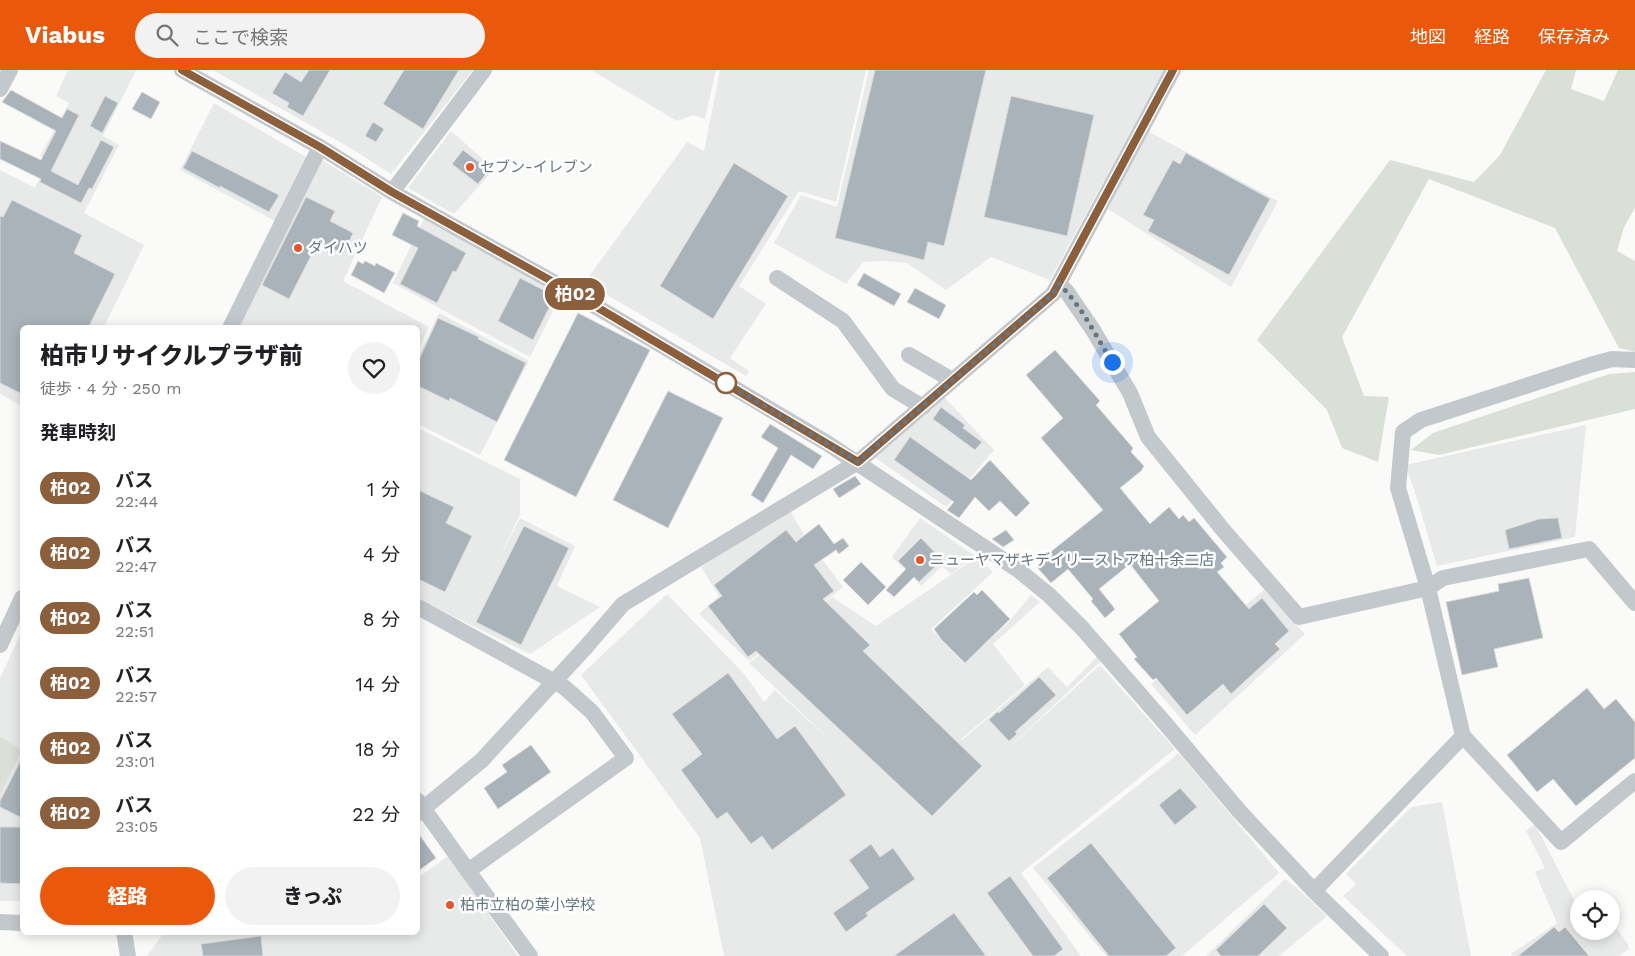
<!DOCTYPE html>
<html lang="ja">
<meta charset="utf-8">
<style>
body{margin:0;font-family:"Work Sans","Noto Sans JP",sans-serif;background:#f2f2f2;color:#202124;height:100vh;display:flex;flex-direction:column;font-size:19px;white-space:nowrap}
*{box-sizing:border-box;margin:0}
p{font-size:16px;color:#757577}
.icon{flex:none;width:28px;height:28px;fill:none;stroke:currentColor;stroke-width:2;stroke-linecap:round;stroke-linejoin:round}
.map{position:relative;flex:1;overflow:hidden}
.panel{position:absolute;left:20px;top:255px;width:400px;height:610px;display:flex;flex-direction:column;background:#fff;border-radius:8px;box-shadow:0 2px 12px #0003}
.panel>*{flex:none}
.badge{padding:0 10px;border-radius:16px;font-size:18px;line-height:32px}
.tools{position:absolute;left:1570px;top:820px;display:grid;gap:10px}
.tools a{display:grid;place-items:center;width:50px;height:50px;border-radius:50%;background:#fff;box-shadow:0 2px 12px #0003;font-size:25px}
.you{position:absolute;width:25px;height:25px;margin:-12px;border:4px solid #fff;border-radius:50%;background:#1a73e8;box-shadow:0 0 0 8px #1a73e833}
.map>.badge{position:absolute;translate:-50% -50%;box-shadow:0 0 0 2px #fff}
h2{padding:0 20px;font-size:19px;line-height:45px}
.round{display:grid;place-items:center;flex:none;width:52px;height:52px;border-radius:26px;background:#f2f2f2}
.head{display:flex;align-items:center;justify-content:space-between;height:85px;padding:0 20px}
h1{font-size:24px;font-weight:800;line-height:38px}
.action{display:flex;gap:10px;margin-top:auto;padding:10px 20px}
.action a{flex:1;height:58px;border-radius:30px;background:#ea580c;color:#fff;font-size:20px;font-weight:800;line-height:58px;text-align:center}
.action a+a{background:#f2f2f2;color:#202124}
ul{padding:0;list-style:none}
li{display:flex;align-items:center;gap:15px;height:65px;padding:0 20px}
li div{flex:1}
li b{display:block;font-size:19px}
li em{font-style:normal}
li .badge{min-width:55px;font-weight:700;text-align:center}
header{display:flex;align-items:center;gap:30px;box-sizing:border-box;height:70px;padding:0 25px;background:#ea580c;color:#fff}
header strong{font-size:24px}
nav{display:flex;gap:28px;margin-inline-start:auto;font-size:18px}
.search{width:350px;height:45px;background:#f2f2f2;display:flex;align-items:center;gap:12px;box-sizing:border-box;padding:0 18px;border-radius:28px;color:#757577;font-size:19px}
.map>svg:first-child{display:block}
.built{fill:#e8e9e9}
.green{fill:#dadfd7}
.building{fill:#aab3b9;stroke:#dcdcda}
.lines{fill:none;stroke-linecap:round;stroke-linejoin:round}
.minor{stroke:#c3c8cc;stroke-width:16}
.line-casing{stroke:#fff;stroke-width:11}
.line{stroke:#8b5e3c;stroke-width:8}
.walk{stroke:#657683;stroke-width:5;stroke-dasharray:0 9}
.poi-dot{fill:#e4572e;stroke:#fff;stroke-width:2}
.stop-dot{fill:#fff;stroke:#8b5e3c;stroke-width:2.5}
.labels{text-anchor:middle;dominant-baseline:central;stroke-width:5;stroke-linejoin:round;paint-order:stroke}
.poi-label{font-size:15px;fill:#657683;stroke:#fff;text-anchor:start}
</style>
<header>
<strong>Viabus</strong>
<div class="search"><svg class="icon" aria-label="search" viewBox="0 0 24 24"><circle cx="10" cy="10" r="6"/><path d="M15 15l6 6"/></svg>ここで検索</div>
<nav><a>地図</a><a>経路</a><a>保存済み</a></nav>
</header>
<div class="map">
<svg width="1635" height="886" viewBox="0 0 1635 886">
<rect width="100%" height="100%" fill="#fafaf8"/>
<path class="built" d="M68,0H136L103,66L119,75L84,143L144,175L104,257L22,258V336L0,324V100L35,118L48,91L40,86L69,33L56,26Z
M213,0H473L391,104L352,79Z
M591,0H716L705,49L693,45L677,51Z
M720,0H866L836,132L799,121L739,216L766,234L730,288L749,301L746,306L585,212L687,72L704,81Z
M869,0H1164L1050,210L991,187L946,220L907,193L886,191L863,192L846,214L774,173L801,125L837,137Z
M214,33L308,88L277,152L180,100Z
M451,61L494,99L454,144L408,118Z
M1147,61L1278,131L1231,217L1108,139Z
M319,88L382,127L343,211L429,257L418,281V258H236Z
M425,147L563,221L530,287L393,213Z
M439,243L529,291L480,385L418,354V287Z
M942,325L994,380L946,437L874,387Z
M1586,355L1575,467L1437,496L1414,419L1405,395Z
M418,358L520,409V444L498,491L520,448L575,476L557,516L600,537L530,584L418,529Z
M789,439L806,468L843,517L749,591L699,544L719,526L701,497Z
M920,448L975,486L951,504L942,496L921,516L892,487Z
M977,487L993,502L931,559L964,593L1007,554L1031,525L1040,532L993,574L1025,615L961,669L962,670L1048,597L1067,617L1098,586L1102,590L1000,686L1100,595L1175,679L1021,803L1081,886H724L700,768L581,605L667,524L745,605L764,632L775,620L842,681L749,593L832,527L876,556Z
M1264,520L1305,564L1195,665L1151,614Z
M22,561V831H0V608Z
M1179,683L1279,803L1182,886H1106L1033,798Z
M1442,732L1471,886H1407L1343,826L1356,814L1346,804L1411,737Z
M1535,754L1579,840V861H1611V836L1622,847L1613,854L1628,874L1629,879L1619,886H1511V884L1557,853L1535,802L1545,798L1526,761Z
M448,786L518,886H147L163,864L169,863L418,862V805L419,807Z
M1285,809L1296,817L1327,846L1279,886H1206Z"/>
<path class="green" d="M1546,0H1576L1571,19L1604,31L1618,0H1635V138L1624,157L1617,181L1635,191V282L1619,278L1555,158L1429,109L1342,267L1364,326L1389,327L1378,392L1342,378L1327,340L1257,270L1390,90L1474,112L1500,85Z
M1635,302V339L1439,385L1411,380L1433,363L1609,304Z
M0,667L22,680L0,725Z"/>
<path class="building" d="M309,0H330L303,46L287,37L289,33L272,23L285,2L301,12Z
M404,0H459L423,59L383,34Z
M875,0H986L944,176L928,172L924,190L835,168Z
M11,20L62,48L67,39L79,45L51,101L78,115L101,70L114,77L92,119L89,118L81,133L40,112L41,109L0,89V71L41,90L56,61L2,32Z
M142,22L160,32L151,49L132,39Z
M105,26L118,33L102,63L90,56Z
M1011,26L1094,45L1067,166L984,147Z
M373,52L384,59L376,72L365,66Z
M463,80L489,100L478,114L452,94Z
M192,81L279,125L269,142L220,116V118L183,98Z
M1186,83L1270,129L1229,205L1148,161L1154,150L1143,145L1173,90L1180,94Z
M734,93L788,126L713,249L660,216Z
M306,127L335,141L330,151L353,163L343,184L318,172L289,229L262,215Z
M12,130L82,165L74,183L115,204L88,258H22V324L0,313V146L3,147Z
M403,143L419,151L417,156L466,183L456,202L453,201L437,233L400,214L418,178L392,165Z
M358,191L363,194L365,191L375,196L376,193L395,203L384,223L351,205Z
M864,203L901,224L894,236L857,215Z
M520,208L555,226L533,270L498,251Z
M915,218L946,235L939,249L907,232Z
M578,243L650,280L576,427L504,390Z
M438,248L479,267L478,269L526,293L497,352L450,328L449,331L418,316V292Z
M1055,280L1100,331L1096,335L1133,378L1131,382L1144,396L1141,401L1120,418L1150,454L1169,437L1179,449L1183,445L1189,452L1194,448L1227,487L1221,493L1224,497L1217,502L1249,539L1262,528L1289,561L1275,574L1280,579L1231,624L1223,614L1187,645L1156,608L1153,610L1134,589L1137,587L1119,564L1159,531L1130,494L1099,519L1115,539L1105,548L1091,531L1093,529L1068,499L1051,513L1036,496L1053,480L1103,440L1041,368L1063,348L1026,305Z
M668,321L723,348L668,458L613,430Z
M941,337L965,355L963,358L982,372L975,380L933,349Z
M770,354L822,386L813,399L791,385L763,433L751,425L778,378L761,367Z
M910,367L971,410L990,390L1030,433L1016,447L1000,431L989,441L975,427L959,448L947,440L954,432L894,390Z
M855,406L861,414L839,428L833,419Z
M418,420L454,437L446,453L472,466L445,522L418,509Z
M1558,448L1562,468L1509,479L1505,460L1539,449Z
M819,454L834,474L843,468L849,476L839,484L836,480L814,495L834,521L823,529L870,575L863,581L982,696L932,746L756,581L748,587L708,536L722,526L714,515L786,460L796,472Z
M524,456L569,478L521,575L476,552Z
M1006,460L1014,470L1003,477L992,469Z
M921,468L942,490L919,512L914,507L894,527L886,520L906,499L898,491Z
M861,492L886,517L868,535L843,510Z
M1529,508L1543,568L1494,579L1498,597L1462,605L1446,532L1499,521L1498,514Z
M982,520L1010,549L965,593L941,569L934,559L974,522L977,525Z
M728,603L777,669L795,656L846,725L772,780L762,766L751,774L727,742L717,749L681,700L702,684L672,644Z
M1039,607L1056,625L1015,662L1017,664L1009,671L989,650L997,642L999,643Z
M1587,618L1604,639L1616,629L1635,652V688L1576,736L1553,709L1537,722L1507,685Z
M531,675L551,702L498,739L484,718L507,702L502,695Z
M22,688V748L0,737V731Z
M1180,718L1197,737L1175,755L1159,735Z
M0,757H22V814L0,813Z
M418,763L436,788L418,801Z
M1091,773L1176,878L1166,886H1109L1047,808Z
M871,774L880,787L893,778L915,809L866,843L868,846L846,862L833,843L869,818L849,790Z
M1010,806L1063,879L1054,886H1033L987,823Z
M1264,834L1287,858L1258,886H1221L1216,880Z
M954,843L986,886H894Z
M1554,857L1559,862L1565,857L1589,886H1518Z
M261,866L263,886H203L201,874Z"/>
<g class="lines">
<path class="minor" d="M182,0L320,77L392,122L573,223L827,373L1017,499L1049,525L1082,558L1164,652L1240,742L1314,821L1381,886
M0,19L10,0
M392,122L484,0
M777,208L843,251L893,319L923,337
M1059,214L1067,222L1093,260L1130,323L1148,367L1224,461L1299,547L1428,518L1443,508L1589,479L1635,533
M230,258L320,77
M909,285L952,310
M1635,290L1612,289L1590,295L1421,350L1403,362L1398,418L1428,518L1463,666L1561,772L1635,711
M418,537L564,617L592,642L626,688L468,801L530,886
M0,575L22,528
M418,731L468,801
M418,743L482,690L585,578L623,534L858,392L1053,224L1173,0
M1314,821L1463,666
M0,852L22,853
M124,862L128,886"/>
</g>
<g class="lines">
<g class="line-casing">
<path id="line" d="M182,0L320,77L392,122L573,223L858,392L1053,224L1173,0"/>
</g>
<use href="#line" class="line"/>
<path class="walk" d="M726,313L858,392L1053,224L1059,214C1081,235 1096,266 1112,292"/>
</g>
<g class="poi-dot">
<circle cx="470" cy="97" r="5"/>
<circle cx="298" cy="178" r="5"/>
<circle cx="920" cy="490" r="5"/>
<circle cx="450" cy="835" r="5"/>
</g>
<circle class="stop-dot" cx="726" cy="313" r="10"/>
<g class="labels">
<g class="poi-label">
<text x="480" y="97">セブン-イレブン</text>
<text x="308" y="178">ダイハツ</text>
<text x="930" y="490">ニューヤマザキデイリーストア柏十余二店</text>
<text x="460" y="835">柏市立柏の葉小学校</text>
</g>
</g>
</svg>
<div class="tools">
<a><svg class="icon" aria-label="locate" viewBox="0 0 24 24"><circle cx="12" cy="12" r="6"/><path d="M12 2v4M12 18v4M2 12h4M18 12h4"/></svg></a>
</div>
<div class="you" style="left:1112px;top:292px"></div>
<b class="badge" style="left:575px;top:224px;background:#8b5e3c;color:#fff">柏02</b>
<section class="panel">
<div class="head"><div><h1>柏市リサイクルプラザ前</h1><p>徒歩 · 4 分 · 250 m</p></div><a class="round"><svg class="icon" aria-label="heart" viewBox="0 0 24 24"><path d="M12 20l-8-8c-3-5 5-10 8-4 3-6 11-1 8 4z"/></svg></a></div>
<h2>発車時刻</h2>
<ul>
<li><span class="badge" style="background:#8b5e3c;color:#fff">柏02</span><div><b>バス</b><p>22:44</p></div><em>1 分</em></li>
<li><span class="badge" style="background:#8b5e3c;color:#fff">柏02</span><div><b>バス</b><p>22:47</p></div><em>4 分</em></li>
<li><span class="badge" style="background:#8b5e3c;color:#fff">柏02</span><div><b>バス</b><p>22:51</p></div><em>8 分</em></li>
<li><span class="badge" style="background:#8b5e3c;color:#fff">柏02</span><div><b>バス</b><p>22:57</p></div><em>14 分</em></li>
<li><span class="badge" style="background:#8b5e3c;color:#fff">柏02</span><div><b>バス</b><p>23:01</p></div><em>18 分</em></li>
<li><span class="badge" style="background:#8b5e3c;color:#fff">柏02</span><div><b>バス</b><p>23:05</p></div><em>22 分</em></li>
</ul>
<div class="action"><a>経路</a><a>きっぷ</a></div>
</section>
</div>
